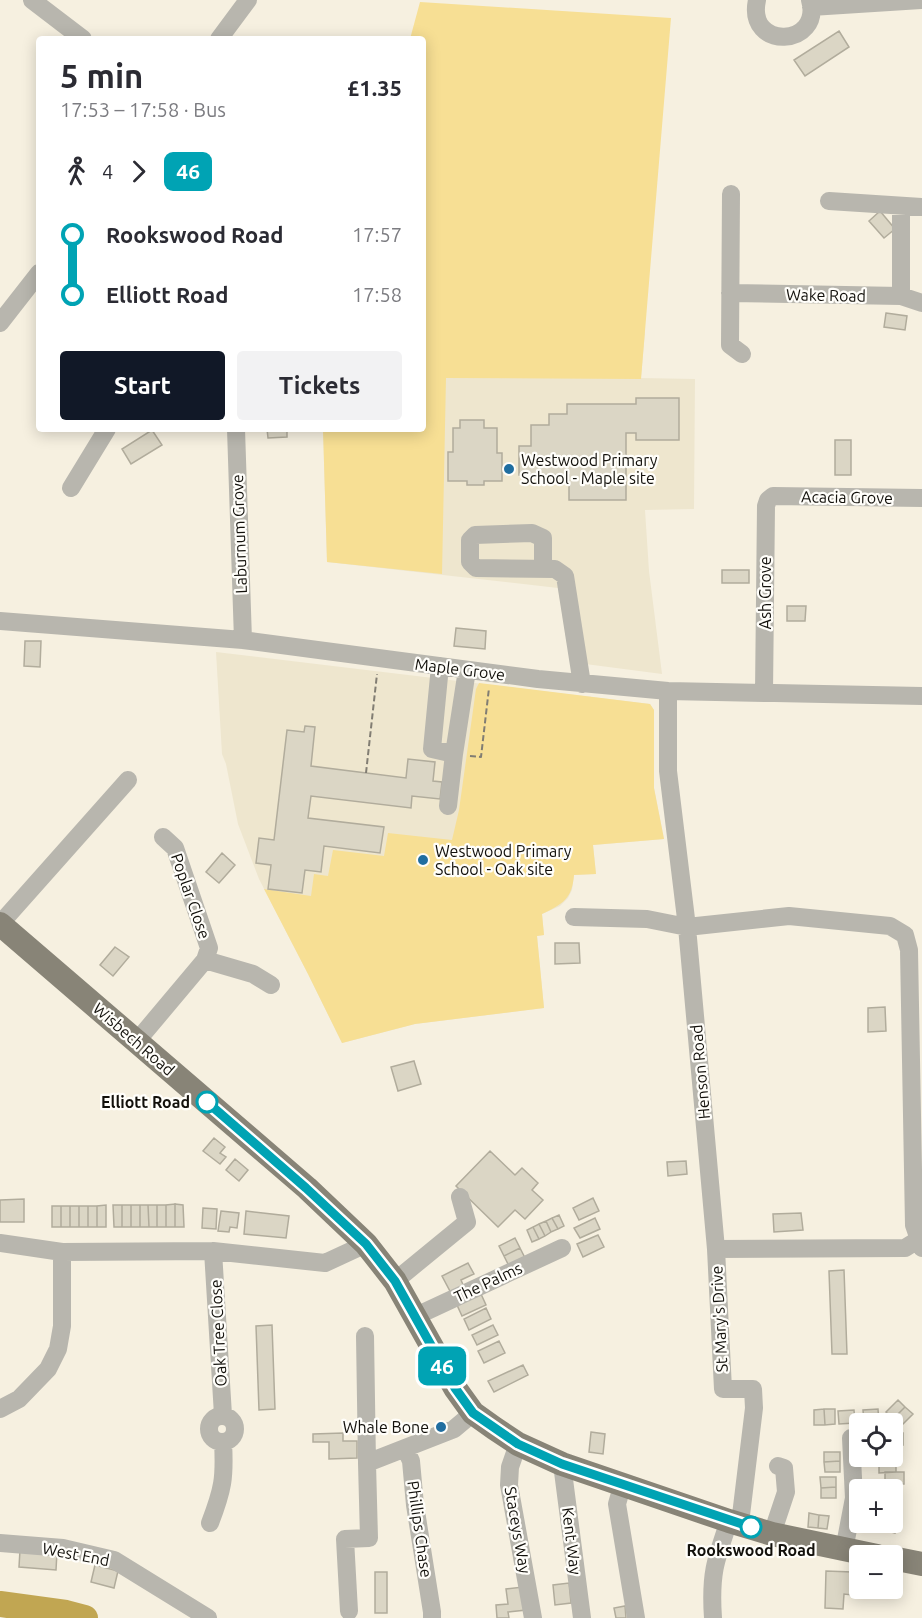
<!DOCTYPE html>
<meta charset="utf-8">
<style>
body{margin:0;font-family:Ubuntu,sans-serif;background:#f2f2f3;color:#2b2b33;height:100vh;display:flex;flex-direction:column;font-size:22px;white-space:nowrap}
*{box-sizing:border-box;margin:0}
p{font-size:20px;color:#7c7c81}
.icon{flex:none;width:33px;height:33px;fill:none;stroke:currentColor;stroke-width:2;stroke-linecap:round;stroke-linejoin:round}
.map{position:relative;flex:1;overflow:hidden}
.drawer{position:absolute;left:36px;top:36px;width:390px;height:396px;display:flex;flex-direction:column;background:#fff;border-radius:6px;box-shadow:0 3px 15px #0003}
.drawer>*{flex:none}
.badge{padding:0 12px;border-radius:9px;font-size:21px;line-height:39px}
.tools{position:absolute;left:849px;top:1413px;display:grid;gap:12px}
.tools a{display:grid;place-items:center;width:54px;height:54px;border-radius:6px;background:#fff;box-shadow:0 3px 15px #0003;font-size:30px}
.map>.badge{position:absolute;translate:-50% -50%;box-shadow:0 0 0 3px #fff}
.legs{display:flex;align-items:center;gap:9px;height:66px;padding:0 24px;font-size:20px}
.legs p{margin-inline-start:auto}
.overview{display:flex;align-items:center;justify-content:space-between;height:102px;padding:0 24px}
h1{font-size:33px;font-weight:600;line-height:45px}
.action{display:flex;gap:12px;margin-top:auto;padding:12px 24px}
.action a{flex:1;height:69px;border-radius:6px;background:#111827;color:#fff;font-size:24px;font-weight:600;line-height:69px;text-align:center}
.action a+a{background:#f2f2f3;color:#2b2b33}
ul{padding:0 24px;list-style:none}
li{display:flex;align-items:center;gap:21px;height:60px;font-size:22px}
li i{display:grid;place-items:center;width:9px;height:100%;margin:0 8px;background:currentColor}
li i::after{content:'';width:15px;height:15px;margin:-8px;border:4px solid;border-radius:50%;background:#fff}
li p{margin-inline-start:auto}
li:first-child i{background:linear-gradient(#0000 50%,currentColor 0)}
li:last-child i{background:linear-gradient(currentColor 50%,#0000 0)}
.map>svg:first-child{display:block}
.built{fill:#eee6ce}
.green{fill:#f7df94}
.lines{fill:none;stroke-linecap:round;stroke-linejoin:round}
.river{stroke:#c1a652;stroke-width:26}
.building{fill:#dbd6c5;stroke:#b1ac9c;stroke-width:1.5}
.path{stroke:#817d73;stroke-width:2;stroke-dasharray:6 3;stroke-linecap:butt}
.minor{stroke:#b8b6ae;stroke-width:18}
.major{stroke:#888477;stroke-width:24}
.line-1-casing{stroke:#fff;stroke-width:14}
.line-1{stroke:#00a3b4;stroke-width:9}
.poi-dot{fill:#206ea0;stroke:#fffefa;stroke-width:2}
.stop-1-dot{fill:#fff;stroke:#00a3b4;stroke-width:3}
.labels{text-anchor:middle;dominant-baseline:central;stroke-width:4.5;stroke-linejoin:round;paint-order:stroke}
.street-label{font-size:16px;fill:#12100b;stroke:#fffefa}
.poi-label{font-size:16px;fill:#12100b;stroke:#fffefa;text-anchor:start}
.stop-label{font-size:16px;font-weight:bold;fill:#12100b;stroke:#fffefa;text-anchor:end}
</style>
<div class="map">
<svg width="922" height="1618" viewBox="0 0 922 1618">
<rect width="100%" height="100%" fill="#f6f0e0"/>
<path class="built" d="M423,258L645,332L641,378L695,379L694,509L645,510L649,571L662,674L570,662L558,588L327,562L323,429H423Z
M216,652L650,704L654,710V788L664,839L593,845L596,874L574,875L572,890L568,898L560,906L542,914L544,935L537,936L544,1008L415,1024L342,1043L308,974L259,879L238,824L226,764L222,754Z"/>
<path class="green" d="M420,2L671,18L641,379L446,378L442,574L327,562L323,429H423V39H410Z
M479,683L650,704L654,710V788L664,839L593,845L596,874L574,875C572,899 563,904 542,914L544,935L537,936L544,1008L415,1024L342,1043L308,974L264,889L311,896L314,874L328,876L333,850L384,856L388,833L452,840L459,810L476,689Z"/>
<g class="lines">
<path class="river" d="M0,1604L66,1613L85,1618"/>
</g>
<path class="building" d="M839,31L849,47L805,76L794,60Z
M880,211L895,229L884,238L869,221Z
M886,313L907,316L905,330L884,327Z
M636,398H679V440H636V433H626V500H569V475H519V446H531V425H549V414H567V404H636Z
M460,420H484V428H497V453H502V481H484V485H467V481H448V452H453V428H460Z
M267,429H287V437L268,438Z
M152,430L162,445L131,464L122,449Z
M835,440H851V475H835Z
M722,570H749V583H722Z
M787,606H806L805,621H787Z
M456,628L486,631L485,649L454,646Z
M25,641H41L40,667L24,666Z
M305,726L315,727L311,766L406,778L408,759L435,762L433,781L442,782L440,799L412,796L411,808L311,796L308,818L384,827L380,853L324,846L321,872L305,870L302,893L268,889L271,865L256,863L259,838L274,840L287,730L304,732Z
M222,853L235,865L219,883L206,872Z
M555,943H579L580,963L555,964Z
M115,947L129,957L113,976L100,965Z
M885,1007L886,1031L868,1032V1008Z
M414,1061L421,1084L398,1091L391,1067Z
M214,1138L225,1147L220,1153L226,1157L220,1164L203,1151Z
M490,1151L515,1175L522,1168L538,1183L532,1190L543,1200L525,1219L515,1210L498,1227L456,1186Z
M235,1159L248,1170L239,1181L226,1170Z
M686,1161L687,1174L668,1176L667,1162Z
M593,1198L599,1211L579,1220L573,1208Z
M24,1199V1222H0V1200Z
M175,1204V1227H166V1205Z
M175,1204L183,1205L184,1227H175Z
M106,1205V1227H97V1206Z
M113,1205H122V1227H114Z
M122,1205H131V1227H122Z
M131,1205H140V1227H131Z
M140,1205H148L149,1227H140Z
M148,1205H157V1227H149Z
M157,1205H166V1227H157Z
M52,1206H61V1227H52Z
M61,1206H70V1227H61Z
M70,1206H79V1227H70Z
M79,1206H88V1227H79Z
M88,1206H97V1227H88Z
M203,1208L217,1209L216,1229L202,1228Z
M221,1211L239,1213L237,1228L230,1227L229,1232L218,1231Z
M246,1211L289,1216L286,1238L244,1234Z
M801,1213L803,1230L774,1232L773,1214Z
M559,1215L564,1226L558,1229L552,1218Z
M552,1218L558,1229L551,1232L546,1221Z
M595,1218L600,1229L580,1238L574,1228Z
M546,1221L551,1232L545,1236L539,1224Z
M539,1224L545,1236L539,1239L533,1227Z
M533,1227L539,1239L532,1242L527,1230Z
M598,1235L604,1247L583,1257L577,1244Z
M515,1238L520,1248L504,1256L499,1246Z
M520,1248L525,1258L509,1266L504,1256Z
M468,1263L474,1274L461,1280L464,1287L451,1293L442,1276Z
M844,1270L847,1354H832L829,1271Z
M481,1294L486,1305L462,1316L457,1305Z
M486,1308L491,1319L469,1330L464,1319Z
M272,1325L275,1409L259,1410L256,1326Z
M493,1325L498,1335L477,1345L472,1335Z
M499,1341L505,1353L484,1363L478,1351Z
M523,1365L528,1375L494,1392L488,1381Z
M898,1400L905,1407L893,1419L886,1412Z
M905,1407L913,1414L901,1426L893,1419Z
M824,1409H835V1424L825,1425Z
M824,1409L825,1425H814V1410Z
M878,1409L879,1423L864,1424L863,1410Z
M854,1410L855,1423L839,1424L838,1411Z
M591,1432L605,1434L603,1454L589,1452Z
M343,1433V1441H357V1458L329,1459V1442H313V1434Z
M892,1433H903V1445L892,1446Z
M892,1451H896V1461L879,1462V1456H892Z
M824,1452H840V1461L824,1462Z
M840,1461V1472H825L824,1462Z
M896,1461V1472L879,1473V1462Z
M885,1472H904V1484H885Z
M820,1477H836V1487L821,1488Z
M836,1487V1498H821V1488Z
M809,1513L819,1515L818,1528L808,1527Z
M819,1515L829,1516L827,1529L818,1528Z
M892,1516L899,1517L895,1533L863,1524L892,1522Z
M20,1550L57,1552L56,1570L19,1567Z
M95,1565L118,1571L114,1588L91,1582Z
M826,1571L852,1572V1595L844,1594L843,1609L825,1608Z
M375,1572H387V1613H375Z
M569,1583L571,1603L555,1605L553,1585Z
M523,1587L526,1610L508,1612L509,1618H497L496,1605L508,1604L506,1589Z
M625,1606L626,1618H616L614,1608Z"/>
<g class="lines">
<path class="path" d="M470,756L481,757L489,688
M366,773L377,674"/>
<path class="minor" d="M32,0L83,39
M757,0C746,51 823,47 810,0
M811,7L921,0
M219,39L248,0
M731,194L730,345L742,354
M829,201L922,207
M730,293L901,296L922,303
M901,296V206
M0,323L39,273
M236,429L243,640
M71,488L107,429
M543,568V538L532,533L475,535L470,540V562L476,568L555,569L565,576L582,684
M0,621L243,640L538,679L668,691L922,696
M440,666L432,749L454,754
M668,691V771L687,927L716,1249L905,1248L918,1240
M764,693L766,506L768,500L773,496L922,498
M448,806L454,754L467,670
M574,917L647,919L687,927L789,916L890,926L905,935L909,950L914,1225L922,1248
M0,924L128,780
M205,960L253,974L271,985
M137,1041L205,960L209,948L175,848L163,837
M0,1243L62,1252L213,1251L325,1263L366,1244
M716,1249L723,1389H753L754,1408L741,1515L737,1523
M213,1251L223,1415
M395,1281L467,1222L460,1197
M414,1317L562,1248
M365,1336L367,1463L454,1429L473,1413
M0,1409L19,1399L48,1369L58,1349L62,1326V1252
M209 1429a13 13 0 1 1 26 0a13 13 0 1 1-26 0Z
M518,1444L510,1467L509,1485L533,1618
M405,1448L411,1461L415,1505L432,1612V1618
M562,1464L582,1618
M623,1483L617,1504L636,1618
M210,1523C223,1489 225,1478 223,1442
M772,1534L786,1492L784,1468L778,1466
M0,1543L63,1548L114,1560L208,1618
M844,1550L854,1498L851,1438
M349,1611L345,1539L369,1538L367,1463
M713,1618C710,1575 715,1561 729,1521"/>
<path class="major" d="M0,924L307,1188L366,1244L395,1281L455,1388L473,1413L494,1428L518,1444L562,1464L729,1521L772,1534L877,1556
M892,1558L922,1564"/>
</g>
<g class="lines">
<g class="line-1-casing">
<path id="line-1" d="M207,1102L306,1188L366,1244L395,1281L455,1388L473,1413L518,1444L562,1464L751,1527"/>
</g>
<use href="#line-1" class="line-1"/>
</g>
<g class="poi-dot">
<circle cx="509" cy="469" r="6"/>
<circle cx="423" cy="860" r="6"/>
<circle cx="441" cy="1427" r="6"/>
</g>
<g class="stop-1-dot">
<circle cx="207" cy="1102" r="10"/>
<circle cx="751" cy="1527" r="10"/>
</g>
<g class="labels">
<g class="street-label">
<text transform="translate(826 295) rotate(1)">Wake Road</text>
<text transform="translate(847 497) rotate(1)">Acacia Grove</text>
<text transform="translate(239 534) rotate(-92)">Laburnum Grove</text>
<text transform="translate(765 593) rotate(-90)">Ash Grove</text>
<text transform="translate(460 669) rotate(7)">Maple Grove</text>
<text transform="translate(191 896) rotate(71)">Poplar Close</text>
<text transform="translate(134 1039) rotate(41)">Wisbech Road</text>
<text transform="translate(700 1072) rotate(-95)">Henson Road</text>
<text transform="translate(488 1282) rotate(-25)">The Palms</text>
<text transform="translate(719 1319) rotate(-93)">St Mary's Drive</text>
<text transform="translate(218 1333) rotate(-93)">Oak Tree Close</text>
<text transform="translate(420 1529) rotate(82)">Phillips Chase</text>
<text transform="translate(518 1530) rotate(80)">Staceys Way</text>
<text transform="translate(572 1541) rotate(83)">Kent Way</text>
<text transform="translate(76 1554) rotate(11)">West End</text>
</g>
<g class="poi-label">
<text x="521" y="460">Westwood Primary<tspan x="521" dy="18">School - Maple site</tspan></text>
<text x="435" y="851">Westwood Primary<tspan x="435" dy="18">School - Oak site</tspan></text>
<text x="429" y="1427" text-anchor="end">Whale Bone</text>
</g>
<g class="stop-label">
<text x="190" y="1102">Elliott Road</text>
<text x="751" y="1550" text-anchor="middle">Rookswood Road</text>
</g>
</g>
</svg>
<div class="tools">
<a><svg class="icon" aria-label="locate" viewBox="0 0 24 24"><circle cx="12" cy="12" r="6"/><path d="M12 2v4M12 18v4M2 12h4M18 12h4"/></svg></a>
<a>+</a>
<a>−</a>
</div>
<b class="badge" style="left:442px;top:1366px;background:#00a3b4;color:#fff">46</b>
<section class="drawer">
<div class="overview"><div><h1>5 min</h1><p>17:53 – 17:58 · Bus</p></div><b>£1.35</b></div>
<div class="legs"><svg class="icon" aria-label="walk" viewBox="0 0 24 24"><circle cx="13" cy="4" r="2"/><path d="M13 8l-2 6 4 7M11 14l-3 7M7 12l3-4h3l4 4"/></svg>4<svg class="icon" aria-label="forward" viewBox="0 0 24 24"><path d="M9 5l7 7-7 7"/></svg><b class="badge" style="background:#00a3b4;color:#fff">46</b></div>
<ul>
<li><i style="color:#00a3b4"></i><b>Rookswood Road</b><p>17:57</p></li>
<li><i style="color:#00a3b4"></i><b>Elliott Road</b><p>17:58</p></li>
</ul>
<div class="action"><a>Start</a><a>Tickets</a></div>
</section>
</div>
